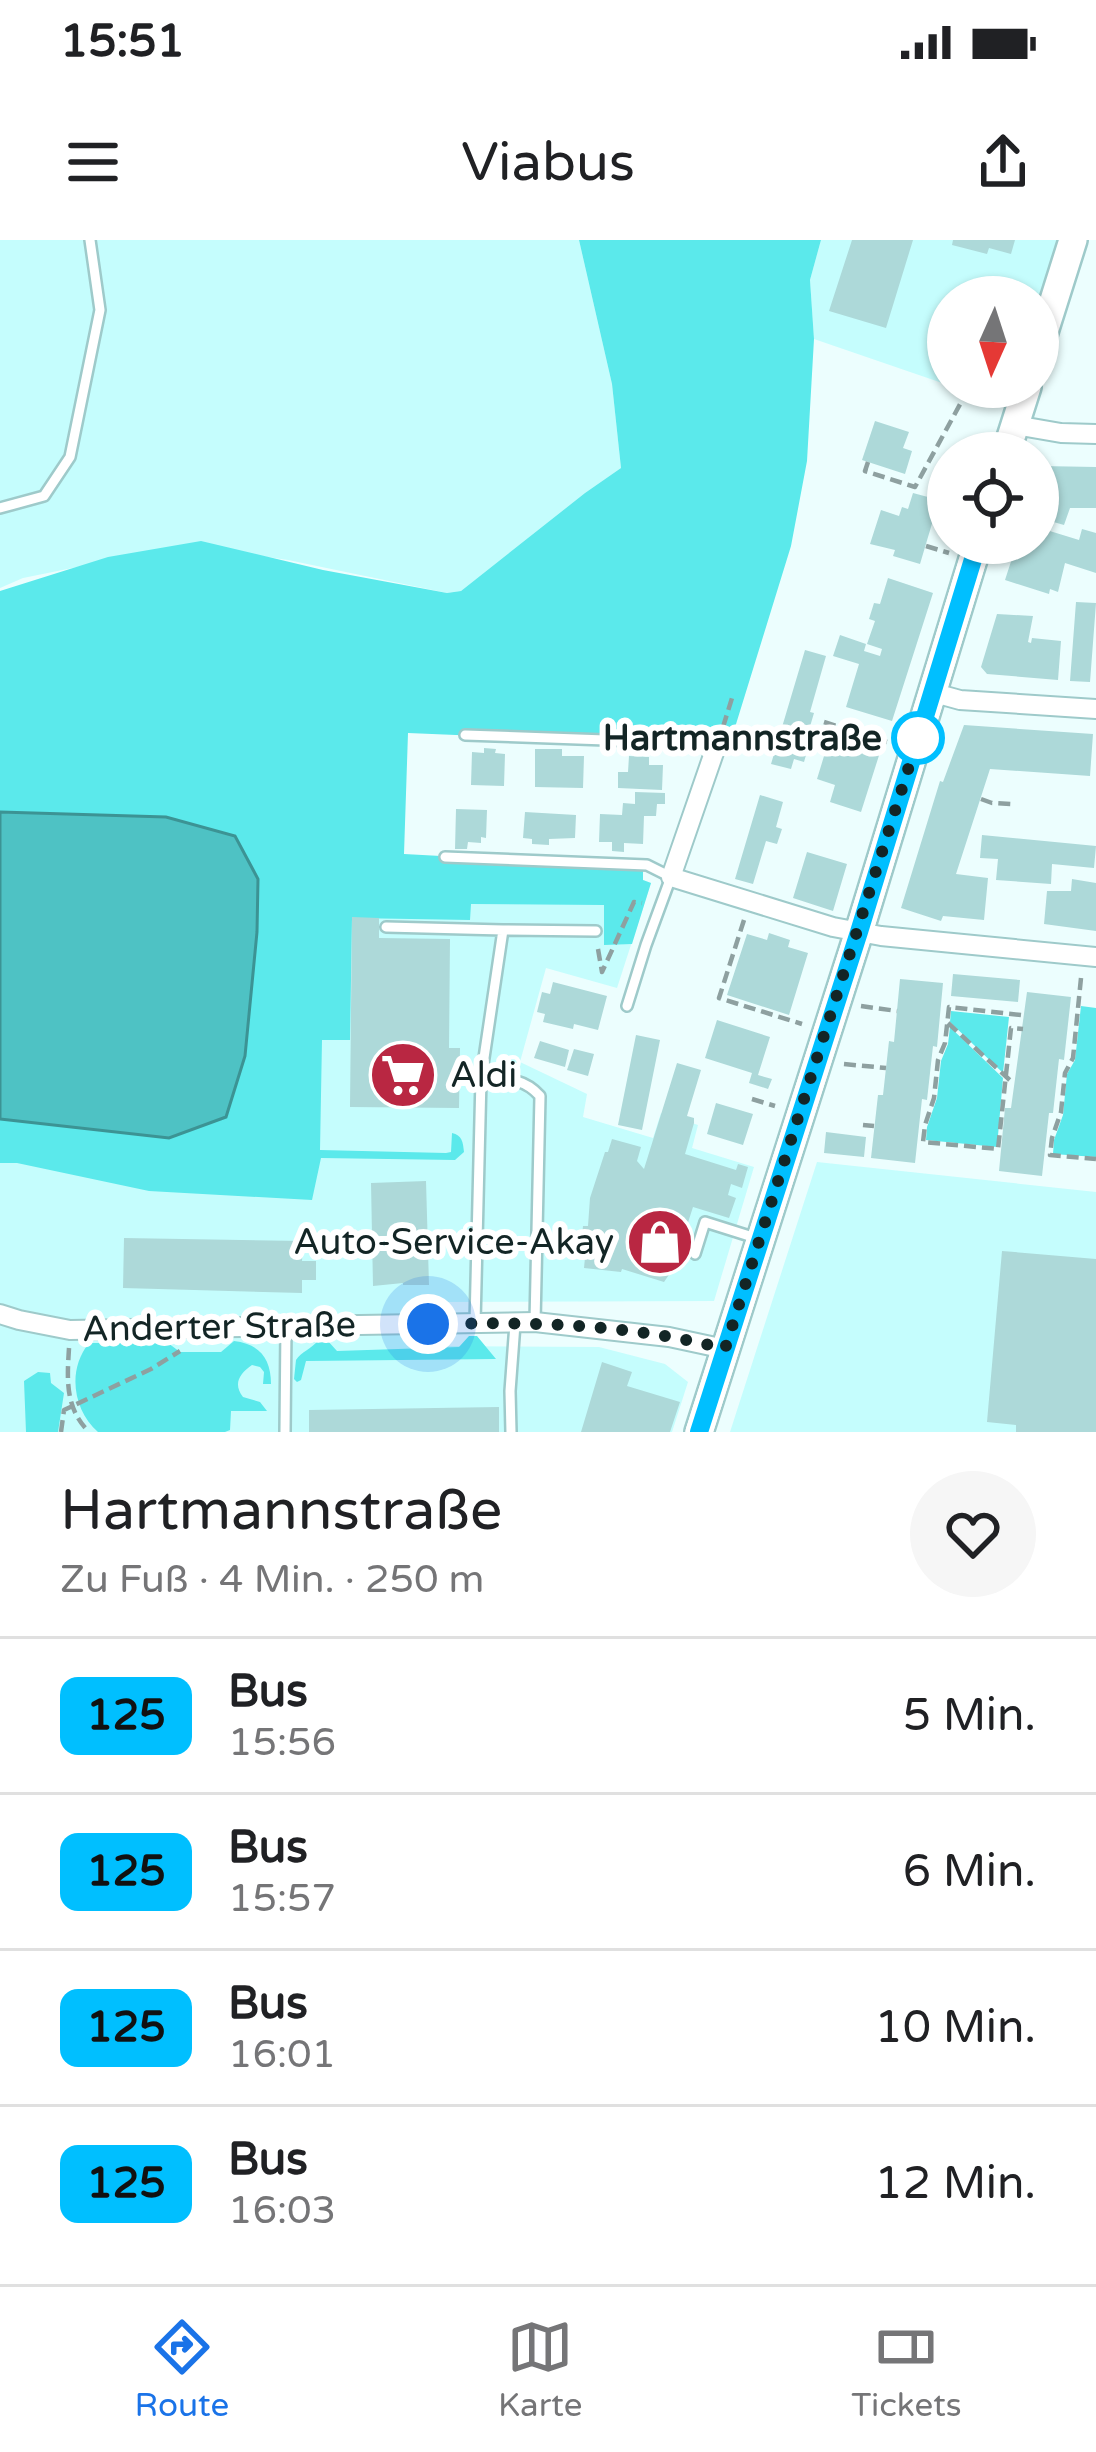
<!DOCTYPE html>
<html lang="de">
<meta charset="utf-8">
<style>
body{margin:0;font-family:"Varela Round",sans-serif;background:#f6f6f6;color:#202124;height:100vh;display:flex;flex-direction:column;font-size:45px;white-space:nowrap}
*{box-sizing:border-box;margin:0}
p{font-size:39px;color:#757577}
.icon{flex:none;width:66px;height:66px;fill:none;stroke:currentColor;stroke-width:2;stroke-linecap:round;stroke-linejoin:round}
.map{position:relative;height:1192px;overflow:hidden}
.side{display:flex;flex-direction:column;background:#fff;flex:1}
.side>*{flex:none}
.badge{padding:0 24px;border-radius:18px;font-size:42px;line-height:78px}
.needle{width:78px;rotate:183deg}
.fabs{position:absolute;left:927px;top:36px;display:grid;gap:24px}
.fabs a{display:grid;place-items:center;width:132px;height:132px;border-radius:50%;background:#fff;box-shadow:0 3px 9px #0004;font-size:60px}
.you{position:absolute;width:60px;height:60px;margin:-30px;border:9px solid #fff;border-radius:50%;background:#1a73e8;box-shadow:0 0 0 18px #1a73e833}
.map>.badge{position:absolute;translate:-50% -50%;box-shadow:0 0 0 6px #fff}
.round{display:grid;place-items:center;flex:none;width:126px;height:126px;border-radius:63px;background:#f6f6f6}
.headline{display:flex;align-items:center;justify-content:space-between;height:204px;padding:0 60px}
h1{font-size:57px;font-weight:600;line-height:90px}
ul{padding:0;list-style:none}
li{display:flex;align-items:center;gap:36px;height:156px;padding:0 60px;border-top:3px solid #e0e0e0}
li div{flex:1}
li b{display:block;font-size:45px}
li em{font-style:normal}
li .badge{min-width:132px;font-weight:700;text-align:center}
.status{display:flex;justify-content:space-between;align-items:center;height:84px;padding:0 60px;background:#fff;direction:ltr}
.status svg{height:33px;fill:currentColor}
header{display:flex;justify-content:space-between;align-items:center;height:156px;padding:0 60px;background:#fff;font-size:54px;font-weight:600}
.tabs{display:flex;justify-content:space-around;align-items:center;height:168px;border-top:3px solid #e0e0e0;background:#fff;font-size:33px;color:#757577}
.tabs a{display:grid;justify-items:center;gap:6px}
.tabs .active{color:#1a73e8}
.map>svg:first-child{display:block}
.built{fill:#c5fdfd}
.green{fill:#5be9eb}
.water{fill:#4ec2c4;stroke:#3c9394;stroke-width:3}
.building{fill:#add9d9}
.lines{fill:none;stroke-linecap:round;stroke-linejoin:round}
.lane-casing{stroke:#9ecaca;stroke-width:14}
.street-casing{stroke:#9ecaca;stroke-width:22}
.secondary-casing{stroke:#9ecaca;stroke-width:32}
.path{stroke:#8ea0a0;stroke-width:4.5;stroke-dasharray:12 6;stroke-linecap:butt}
.lane{stroke:#fff;stroke-width:9}
.street{stroke:#fff;stroke-width:18}
.secondary{stroke:#fff;stroke-width:27}
.line-casing{stroke:#fff;stroke-width:27}
.line{stroke:#00bfff;stroke-width:18}
.walk{stroke:#132525;stroke-width:12;stroke-dasharray:0 21.6}
.stop-dot{fill:#fff;stroke:#00bfff;stroke-width:6}
.labels{text-anchor:middle;dominant-baseline:central;stroke-width:12;stroke-linejoin:round;paint-order:stroke}
.stop-label{font-size:36px;font-weight:bold;fill:#132525;stroke:#fff;text-anchor:end}
.poi-label{font-size:36px;fill:#132525;stroke:#fff;text-anchor:start}
.street-label{font-size:36px;fill:#132525;stroke:#fff}
</style>
<div class="status"><b>15:51</b><svg viewBox="0 0 49 12"><path d="M0 12V9h3v3zM5 12V6h3v6zM10 12V3h3v9zM15 12V0h3v12zM26 1h20v11H26zM47 4h2v5h-2z"/></svg></div>
<header><svg class="icon" aria-label="menu" viewBox="0 0 24 24"><path d="M4 6h16M4 12h16M4 18h16"/></svg>Viabus<svg class="icon" aria-label="share" viewBox="0 0 24 24"><path d="M12 15V3M7 8l5-5 5 5M5 13v7h14v-7"/></svg></header>
<div class="map">
<svg width="1096" height="1192" viewBox="0 0 1096 1192">
<rect width="100%" height="100%" fill="#ecfefe"/>
<path class="built" d="M0,0H579L612,144L621,228L585,253L461,351L447,353L288,320L186,305L23,338L0,348Z
M821,0H1058L1038,65V57H948V145L814,99L810,40Z
M643,627V640L651,643L617,748L546,728L520,822L587,854L583,877L653,898L661,873L698,885L692,908L754,927L714,1061L442,1062V1106L599,1107L665,1124L688,1142L672,1192H0V879L169,898L301,650Z
M817,922L1096,952V1192H730Z"/>
<path class="green" d="M579,0H821L810,40L814,99L807,221L791,306L728,510L692,505L408,493L404,614L643,627V640L651,643L632,704L604,705V665L471,664L470,680L352,678L350,800H322L320,910L446,913L451,912L452,893C462,895 463,902 464,912L455,920L321,918L312,960L149,951L17,923H0V879L169,898L250,746L257,692L258,640L235,596L166,577L0,572V351L108,317L201,301L323,330L447,353L461,351L585,253L621,228L612,144Z
M1081,766L1096,768V917L1053,914L1054,900L1063,875L1067,834L1075,820Z
M951,771L1009,777L1003,833L950,782Z
M950,787L1003,838L997,907L926,900L927,887L937,858L941,821L948,804Z
M469,1096H477L496,1119L306,1121L301,1140L297,1142L294,1139L296,1120C301,1112 311,1109 319,1100H327L337,1111L459,1107Z
M234,1101C260,1104 271,1119 271,1144H263L264,1132L260,1127L252,1125C239,1134 233,1144 243,1157L260,1162L267,1171H231L230,1190L225,1192H98C73,1170 67,1130 89,1103H168L180,1112H221Z
M38,1132L50,1133L51,1143L64,1153L58,1192H26L24,1141Z"/>
<path class="water" d="M0,572L166,577L235,596L258,639L257,692L245,816L226,877L169,898L0,879Z"/>
<path class="building" d="M852,0H913L886,88L829,71Z
M953,0H1015L1011,14L989,8L987,14L952,5Z
M875,181L909,192L903,208L912,211L905,234L862,220Z
M1041,226L1096,227V268H1070L1064,285L1043,279L1040,288L1079,300L1082,289L1096,293V333L1065,323L1058,352L1050,349L1049,354L1005,340L1017,303H1038V236Z
M913,253L939,260L920,324L893,316L895,310L870,304L881,270L899,276L902,267L908,269Z
M888,338L933,353L892,481L846,467L859,424L833,416L840,395L866,404L864,411L880,416L882,409L867,404L875,381L869,379L874,363L880,364Z
M1076,362L1096,363L1090,442L1070,441Z
M997,374L1033,376L1028,402L1031,403L1032,398L1061,401L1058,440L987,434L981,427Z
M805,410L826,416L810,472L814,473L806,500L810,501L804,522L794,519L791,529L771,524Z
M964,485L1093,494L1090,536L990,529L956,634L988,638L984,680L943,676L941,681L901,668L940,541L943,542Z
M832,490L882,506L861,572L830,562L835,545L817,539Z
M484,508L496,509L495,513L505,514L504,546L471,545L472,512L484,513Z
M535,509H562V516H584L583,548L535,547Z
M629,516L649,517V525H663L662,550L618,548V532H628Z
M635,552L665,553V564H657L656,576H644L643,604L624,603V612L612,611V602H599L600,574L622,575L623,563L635,564Z
M760,555L783,562L776,587L782,589L777,604L766,601L753,644L735,639Z
M456,569L487,570L486,598L481,597V603L468,602L467,609H455Z
M525,572L576,575L575,598L549,599V605L532,604V599L523,598Z
M982,595L1096,606L1094,628L1052,624L1051,644L996,640L998,619L980,618Z
M807,612L847,624L833,671L793,658Z
M1072,639L1096,643V691L1044,684L1047,651H1071Z
M352,677L379,678V698L450,699L449,808H460L459,868L350,867Z
M769,693L790,700L788,707L808,713L789,775L727,755L747,694L767,700Z
M953,734L1020,740L1018,762L951,756Z
M900,739L943,743L937,807L933,806L927,860L922,859L915,923L871,918L878,855H883L889,801L894,802Z
M553,742L607,756L598,790L574,784L573,789L543,782L545,774L537,772L542,752L550,754Z
M1027,752L1071,757L1064,820L1059,819L1053,873H1049L1042,936L999,931L1005,868H1011Z
M717,780L770,797L758,835L772,839L768,849L749,843L752,833L705,818Z
M636,795L660,800L642,890L618,885Z
M540,801L569,810L565,827L534,818Z
M574,809L594,814L588,836L567,830Z
M677,823L701,830L687,876L694,878V883L685,914L736,930L738,924L748,927L742,948L731,944L728,955L736,958L729,978L693,967L673,1029L664,1042L622,1029L621,1032L584,1028L586,1007H581L583,986H588L590,958L605,912H608L612,899L641,907L637,921L644,929Z
M716,863L753,874L743,905L707,894Z
M826,892L866,897L864,917L824,913Z
M426,941L429,1045H403V1043L373,1046L371,943Z
M124,998L303,1001L302,1021H316V1040H302V1053L123,1048Z
M1002,1011L1096,1019V1192H1016V1185L987,1182Z
M602,1122L632,1132L627,1146L680,1162L670,1192H581Z
M499,1167V1192H309V1170Z"/>
<g class="lines">
<g class="lane-casing">
<path id="lane" d="M0,268L44,256L70,217L100,70L90,0
M465,495L717,504
M445,617L647,625L671,637L646,705L627,766
M386,687L503,690
M481,838C505,839 523,837 540,856L535,1082
M695,1014L705,982L759,999
M475,1083L481,838L503,690L596,691
M285,1192L286,1086
M511,1192L510,1151L515,1084"/>
</g>
<g class="street-casing">
<path id="street" d="M1015,185L1061,193L1096,194
M931,452L960,460L1096,469
M717,504L671,637L833,687L881,696L1096,717
M0,1074L19,1080L70,1090L535,1082L669,1097L725,1109"/>
</g>
<g class="secondary-casing">
<path id="secondary" d="M1038,111L1073,0
M1006,213L1027,147
M699,1192L859,692L978,303"/>
</g>
<path class="path" d="M868,222L865,231L915,247L964,157
M926,306L949,313
M824,482L890,503
M723,487L732,458
M981,559L992,563L1012,564
M744,680L719,758L802,784
M598,709L602,732L634,662L642,663
M1081,738L1073,818L1065,833L1061,872L1052,898L1050,915L1096,919
M861,766L897,771
M1021,775L949,767L945,803L938,820L934,858L925,885L923,902L998,909L1011,788L1023,789
M948,783L1013,843
M844,824L886,828
M752,859L775,866
M863,885L874,886
M69,1108C67,1140 65,1168 89,1192
M61,1192L64,1170L151,1129L180,1111"/>
<use href="#lane" class="lane"/>
<use href="#street" class="street"/>
<use href="#secondary" class="secondary"/>
</g>
<g class="lines">
<g class="line-casing">
<path id="line" d="M699,1192L859,692L978,303"/>
</g>
<use href="#line" class="line"/>
<path class="walk" d="M428,1084C529,1082 627,1083 725,1109L918,498"/>
</g>
<defs>
<g id="supermarket-disc" transform="scale(3.45)"><circle r="9.5" fill="#b92742" stroke="#fff"/><path d="M-6-5.5h2.5l.6 2H6L4.5 2H-2.5L-4.4-4H-6ZM-1.5 3.2a1.3 1.3 0 1 0 .1 0ZM3 3.2a1.3 1.3 0 1 0 .1 0Z" fill="#fff"/></g>
<g id="shop-disc" transform="scale(3.45)"><circle r="9.5" fill="#b92742" stroke="#fff"/><path d="M-5-2.5h2.3a2.7 3.5 0 0 1 5.4 0H5L5.5 6h-11ZM-1.5-2.5h3a1.5 2.3 0 0 0-3 0Z" fill="#fff"/></g>
</defs>
<g fill-rule="evenodd">
<use href="#supermarket-disc" x="403" y="835"/>
<use href="#shop-disc" x="660" y="1002"/>
</g>
<circle class="stop-dot" cx="918" cy="498" r="24"/>
<g class="labels">
<g class="stop-label">
<text x="882" y="498">Hartmannstraße</text>
</g>
<g class="poi-label">
<text x="450" y="835">Aldi</text>
<text x="614" y="1002" text-anchor="end">Auto-Service-Akay</text>
</g>
<g class="street-label">
<text transform="translate(219 1087) rotate(-1)">Anderter Straße</text>
</g>
</g>
</svg>
<div class="fabs">
<a><svg class="needle" viewBox="-14 -14 28 28"><path d="M0-13l5 13h-10z" fill="#e53935"/><path d="M0 13l5-13h-10z" fill="#757577"/></svg></a>
<a><svg class="icon" aria-label="locate" viewBox="0 0 24 24"><circle cx="12" cy="12" r="6"/><path d="M12 2v4M12 18v4M2 12h4M18 12h4"/></svg></a>
</div>
<div class="you" style="left:428px;top:1084px"></div>
</div>
<section class="side">
<div class="headline"><div><h1>Hartmannstraße</h1><p>Zu Fuß · 4 Min. · 250 m</p></div><a class="round"><svg class="icon" aria-label="heart" viewBox="0 0 24 24"><path d="M12 20l-8-8c-3-5 5-10 8-4 3-6 11-1 8 4z"/></svg></a></div>
<ul>
<li><span class="badge" style="background:#00bfff;color:#111">125</span><div><b>Bus</b><p>15:56</p></div><em>5 Min.</em></li>
<li><span class="badge" style="background:#00bfff;color:#111">125</span><div><b>Bus</b><p>15:57</p></div><em>6 Min.</em></li>
<li><span class="badge" style="background:#00bfff;color:#111">125</span><div><b>Bus</b><p>16:01</p></div><em>10 Min.</em></li>
<li><span class="badge" style="background:#00bfff;color:#111">125</span><div><b>Bus</b><p>16:03</p></div><em>12 Min.</em></li>
</ul>
</section>
<nav class="tabs">
<a class="active"><svg class="icon" aria-label="directions" viewBox="0 0 24 24"><path d="M12 3l9 9-9 9-9-9zM9 14v-3h6M13 9l2 2-2 2"/></svg>Route</a>
<a><svg class="icon" aria-label="map" viewBox="0 0 24 24"><path d="M3 6l6-2 6 2 6-2v14l-6 2-6-2-6 2zM9 4v14M15 6v14"/></svg>Karte</a>
<a><svg class="icon" aria-label="tickets" viewBox="0 0 24 24"><path d="M3 7h18v10H3zM15 7v10"/></svg>Tickets</a>
</nav>
